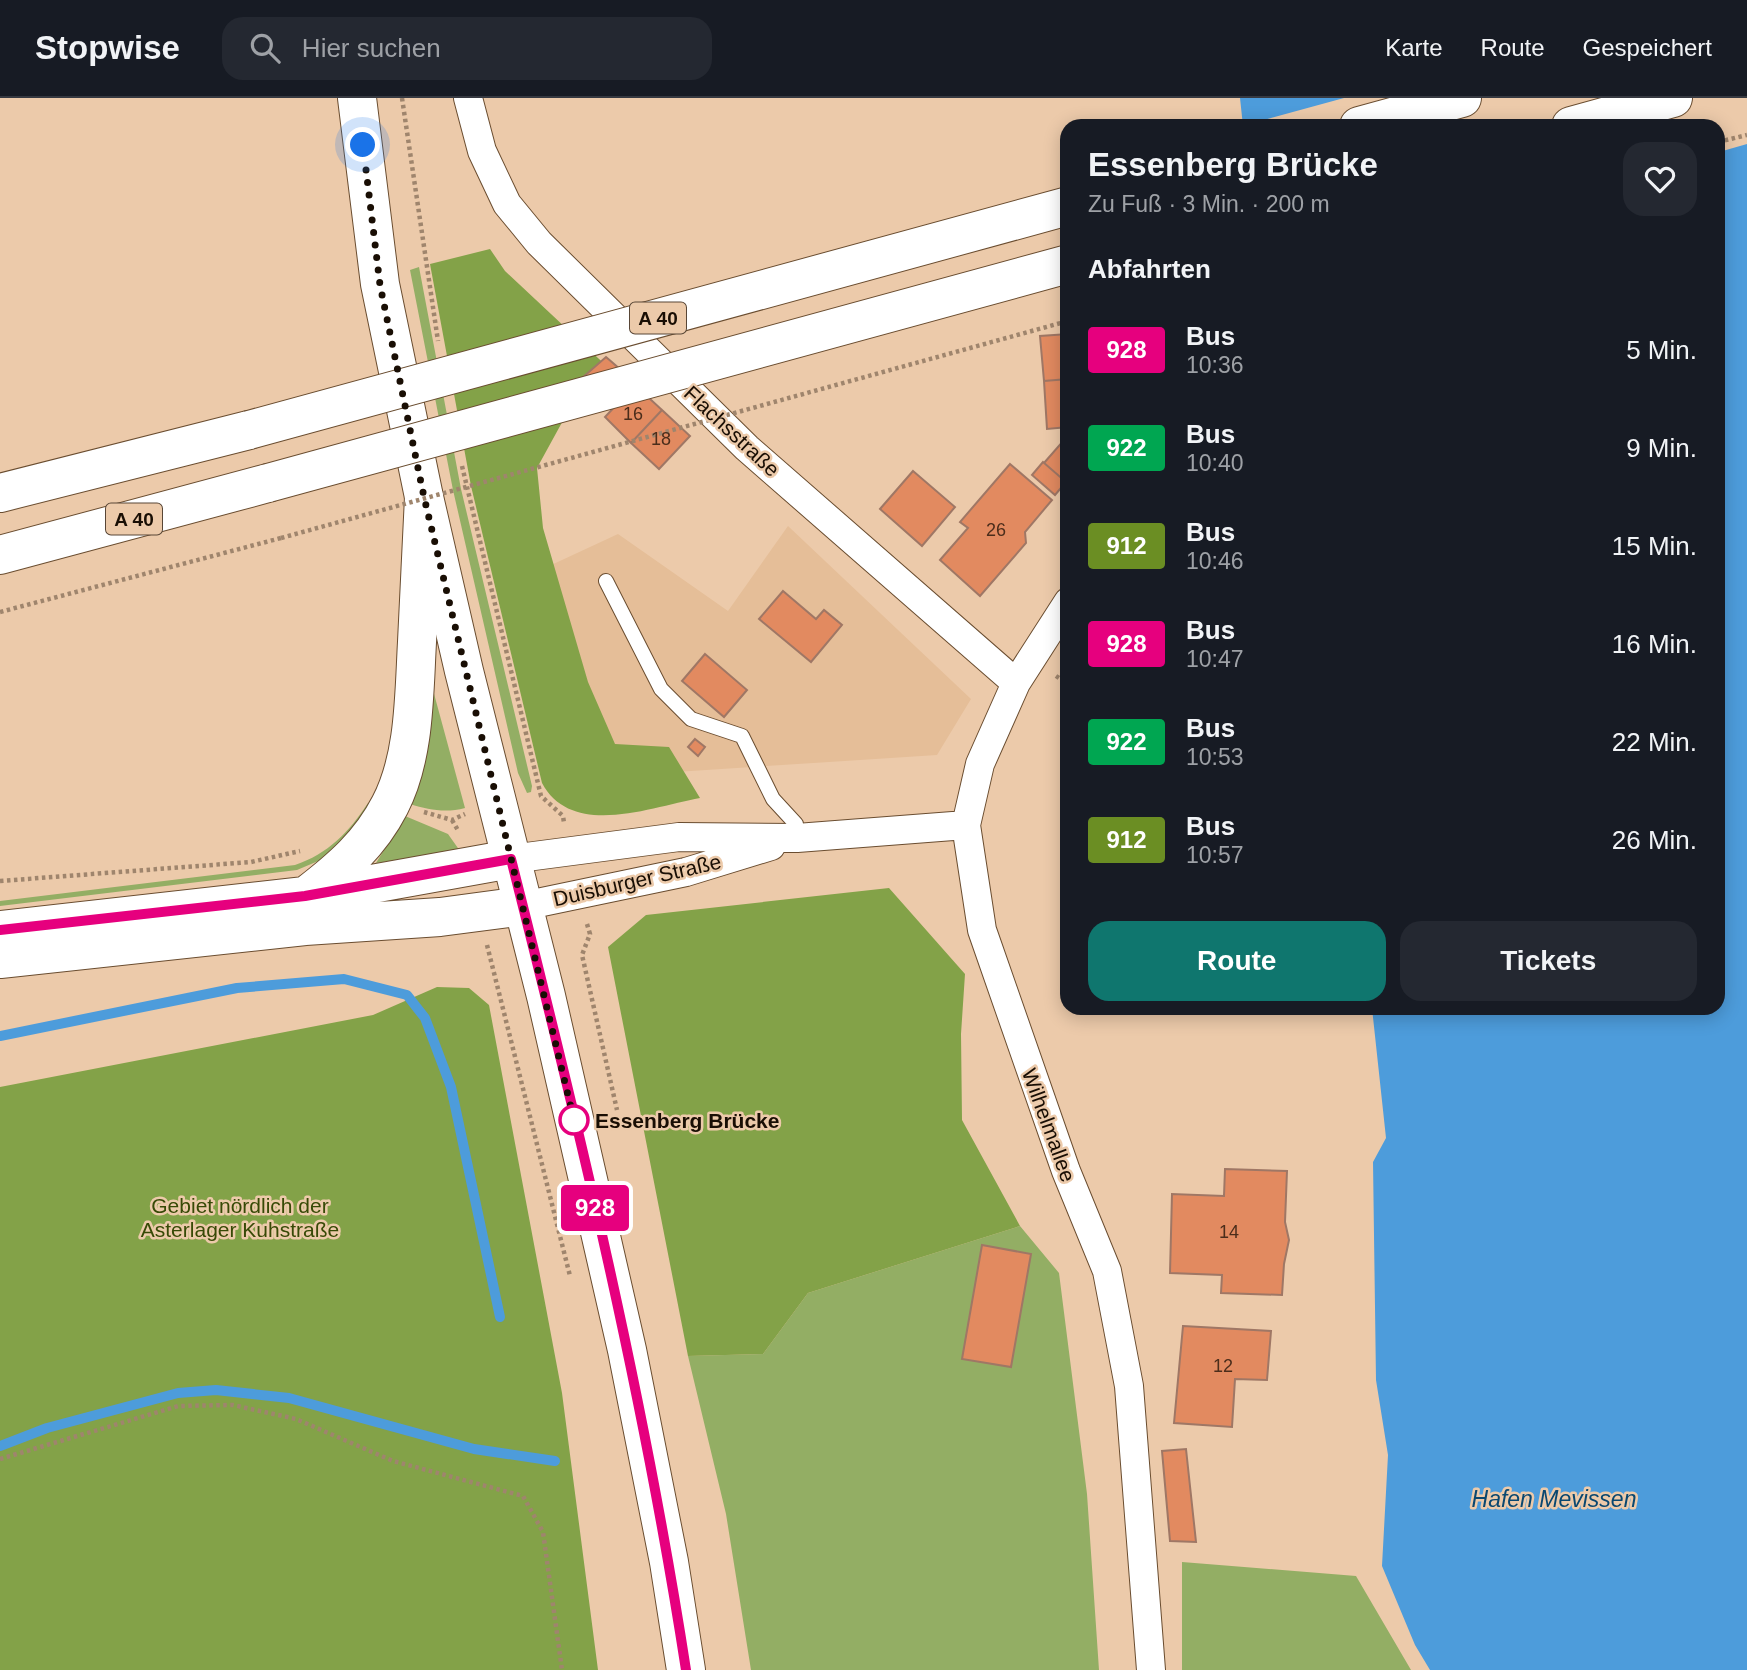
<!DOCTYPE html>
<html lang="de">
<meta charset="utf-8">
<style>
body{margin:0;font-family:Arial,sans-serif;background:#242831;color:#f1f3f6;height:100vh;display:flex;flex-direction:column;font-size:26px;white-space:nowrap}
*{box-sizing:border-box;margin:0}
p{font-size:23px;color:#9ea1a6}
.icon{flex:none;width:38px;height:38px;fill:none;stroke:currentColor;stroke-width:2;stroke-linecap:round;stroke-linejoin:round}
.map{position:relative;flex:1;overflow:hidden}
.side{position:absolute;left:1060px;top:21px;width:665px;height:896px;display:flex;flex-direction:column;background:#171b24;border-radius:21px;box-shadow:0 4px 18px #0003}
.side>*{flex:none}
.badge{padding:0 14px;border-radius:5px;font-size:24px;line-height:46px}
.you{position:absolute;width:35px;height:35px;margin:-18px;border:5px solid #fff;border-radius:50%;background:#1a73e8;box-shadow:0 0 0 10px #1a73e833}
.map>.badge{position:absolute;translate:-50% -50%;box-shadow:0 0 0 4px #fff}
h2{padding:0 28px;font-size:26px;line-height:63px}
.round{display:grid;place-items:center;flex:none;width:74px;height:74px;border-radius:21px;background:#242831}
.summary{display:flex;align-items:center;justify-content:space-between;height:119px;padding:0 28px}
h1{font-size:33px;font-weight:700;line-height:52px}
.primary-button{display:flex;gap:14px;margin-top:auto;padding:14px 28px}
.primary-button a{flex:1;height:80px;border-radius:21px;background:#0f766e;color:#fff;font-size:28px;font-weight:700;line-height:80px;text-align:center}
.primary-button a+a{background:#242831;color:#f1f3f6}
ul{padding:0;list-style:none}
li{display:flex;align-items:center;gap:21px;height:98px;padding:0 28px}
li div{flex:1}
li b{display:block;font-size:26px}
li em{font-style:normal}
li .badge{min-width:77px;font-weight:700;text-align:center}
header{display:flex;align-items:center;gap:42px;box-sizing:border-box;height:98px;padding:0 35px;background:#171b24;border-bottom:2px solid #363941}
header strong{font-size:33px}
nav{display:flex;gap:38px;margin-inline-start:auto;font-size:24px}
.search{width:490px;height:63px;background:#242831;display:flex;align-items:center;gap:18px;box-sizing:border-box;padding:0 24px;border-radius:21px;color:#9ea1a6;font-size:26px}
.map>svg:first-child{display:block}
.built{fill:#e5be98}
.green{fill:#93ae64}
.forest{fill:#83a248}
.water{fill:#4d9cdb}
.pier{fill:#eccaaa}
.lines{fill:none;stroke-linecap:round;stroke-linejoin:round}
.stream{stroke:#4d9cdb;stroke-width:10}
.building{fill:#e28a60;stroke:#9f7765;stroke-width:2}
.lane-casing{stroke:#6a4d30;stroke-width:16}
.street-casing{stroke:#6a4d30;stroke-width:30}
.secondary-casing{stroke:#6a4d30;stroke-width:40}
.highway-casing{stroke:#6a4d30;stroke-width:40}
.path{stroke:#9f856d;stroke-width:4.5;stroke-dasharray:3.5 3.5;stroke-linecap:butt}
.lane{stroke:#fff;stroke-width:14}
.street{stroke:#fff;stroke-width:28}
.secondary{stroke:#fff;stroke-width:38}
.highway{stroke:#fff;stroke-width:38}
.highway-bridge-casing{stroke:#6a4d30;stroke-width:40;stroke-linecap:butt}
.path-bridge{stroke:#9f856d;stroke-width:4.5;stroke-dasharray:3.5 3.5;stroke-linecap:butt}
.highway-bridge{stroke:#fff;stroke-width:38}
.line-casing{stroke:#fff;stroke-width:16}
.line{stroke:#e6007e;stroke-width:10}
.walk{stroke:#190e04;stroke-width:7;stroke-dasharray:0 12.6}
.stop-dot{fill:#fff;stroke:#e6007e;stroke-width:3.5}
.labels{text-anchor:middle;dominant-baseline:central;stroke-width:5;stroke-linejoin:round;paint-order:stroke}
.number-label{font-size:18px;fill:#4b2d1b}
.shield{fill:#eccaaa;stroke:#584636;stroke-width:2}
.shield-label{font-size:19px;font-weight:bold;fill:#190e04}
.street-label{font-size:21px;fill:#190e04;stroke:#eccaaa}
.stop-label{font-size:21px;font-weight:bold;fill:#190e04;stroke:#eccaaa;text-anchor:start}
.park-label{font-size:21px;fill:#374a06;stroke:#eccaaa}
.water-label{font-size:23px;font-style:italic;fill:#094770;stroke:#eccaaa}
</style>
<header>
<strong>Stopwise</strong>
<div class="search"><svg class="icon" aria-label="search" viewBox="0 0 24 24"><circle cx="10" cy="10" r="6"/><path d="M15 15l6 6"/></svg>Hier suchen</div>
<nav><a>Karte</a><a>Route</a><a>Gespeichert</a></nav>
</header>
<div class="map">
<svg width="1747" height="1572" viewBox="0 0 1747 1572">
<rect width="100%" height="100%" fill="#eccaaa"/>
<path class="built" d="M788,428L971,601L937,657L598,679L534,475L618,436L728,513Z"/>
<path class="green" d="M419,169L461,391L532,688L531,694L527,695L518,675L453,392L410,172Z
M433,592L465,710C446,715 429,712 410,706Z
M372,704L376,705L330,758L297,772L0,808V803L295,767C328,756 349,734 368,705Z
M405,718L448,736L460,753L376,765Z
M1020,1128L1059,1175L1087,1396L1099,1572H751L726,1416L688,1258L763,1256L808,1195Z
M1182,1464L1356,1478L1411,1572H1182Z"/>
<path class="forest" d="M490,151L505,173L614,275L571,308L537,370L543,430L588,584L615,646L669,649L700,700C651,709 572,741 542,685L471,388L430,166Z
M889,790L965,876L961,936L962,1022L1020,1128L808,1195L763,1256L688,1258L608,849L646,817Z
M437,889L469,890L489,907L562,1295L598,1572H0V989L373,917Z"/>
<path class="water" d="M1240,0H1747V1572H1430L1415,1547L1382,1468L1388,1357L1376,1282L1373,1064L1386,1040L1372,910H1718V28H1243Z"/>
<path class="pier" d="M1344,0H1747V46L1719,54L1718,28H1242Z"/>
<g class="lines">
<path class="stream" d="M0,938L237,890L344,881L407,897L425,920L451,989L500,1219
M0,1348L47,1330L178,1295L216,1292L289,1300L474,1351L555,1363"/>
</g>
<path class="building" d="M1175,23L1177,28H1156Z
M1068,236V281L1044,283L1040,238Z
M606,259L621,272L582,280Z
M1068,281V329L1047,331L1044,283Z
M635,287L662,312L631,345L605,319Z
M662,312L690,338L659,371L631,345Z
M1064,342L1068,345L1066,384L1044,365Z
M1043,364L1066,384L1055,397L1032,377Z
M1010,366L1052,402L1025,434L1026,445L980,498L940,462L968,430L960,424Z
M913,373L955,409L922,448L880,411Z
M783,493L816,521L824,512L842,527L811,564L759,521Z
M705,556L747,592L724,619L682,583Z
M695,641L705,649L698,658L688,649Z
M1225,1071L1287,1073L1285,1124L1289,1142L1284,1166L1282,1197L1221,1195L1222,1177L1170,1175L1172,1096L1224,1098Z
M982,1147L1031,1156L1011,1269L962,1261Z
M1183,1228L1271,1233L1267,1282L1235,1281L1232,1329L1174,1325Z
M1186,1351L1196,1444L1170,1443L1162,1353Z"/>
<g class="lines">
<g class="lane-casing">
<path id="lane" d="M606,483L661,591L691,621L742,638L773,701L796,726L797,740"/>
</g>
<g class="street-casing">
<path id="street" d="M468,0L482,53L507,106L539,145L747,350L1016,585
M1068,504L1016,585L980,666L966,727L982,832L1066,1073L1107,1173L1129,1288L1151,1572
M511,761L679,739L797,740L966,727
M523,808L686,774L771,748"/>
</g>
<g class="secondary-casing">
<path id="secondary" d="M357,0L380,186L424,399L464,573L546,898L627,1252L669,1464L686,1572"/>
</g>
<g class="highway-casing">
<path id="highway" d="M1359,28L1462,0
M1571,28L1673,0
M0,395L249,332
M0,457L268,385
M307,797C341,771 370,746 390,707C415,659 414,597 417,544C419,496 422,447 424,399
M0,832L305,798L511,761
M0,861L305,828L440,819L523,808"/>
</g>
<path class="path" d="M402,0L438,243
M1718,44L1747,37
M462,368L541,698L563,718L564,725
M0,514L281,440
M1056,578L1068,586
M424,714L452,722L465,716
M452,722L459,734
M0,783L251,764L300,753
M587,826L590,836L582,857L617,1012
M487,847L570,1178
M0,1361L178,1308L233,1307L296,1321L393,1363L523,1398L543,1434L562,1572"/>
<use href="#lane" class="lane"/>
<use href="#street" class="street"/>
<use href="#secondary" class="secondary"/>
<use href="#highway" class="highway"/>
<g class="highway-bridge-casing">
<path id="highway-bridge" d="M249,332L1068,108
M268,385L1068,166"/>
</g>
<path class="path-bridge" d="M281,440L1068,223"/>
<use href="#highway-bridge" class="highway-bridge"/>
</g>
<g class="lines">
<g class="line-casing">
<path id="line" d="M0,832L305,798L511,761C579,1029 644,1299 686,1572"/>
</g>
<use href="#line" class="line"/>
<path class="walk" d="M363,47L380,187L424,399L574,1022"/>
</g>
<circle class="stop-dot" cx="574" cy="1022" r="14"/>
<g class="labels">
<g class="number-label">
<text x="633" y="316">16</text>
<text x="661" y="341">18</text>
<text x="996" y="432">26</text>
<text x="1229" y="1134">14</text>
<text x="1223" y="1268">12</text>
</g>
<g class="shield">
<rect x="630" y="204.5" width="56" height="31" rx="5"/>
<rect x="106" y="405.5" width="56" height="31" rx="5"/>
</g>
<g class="shield-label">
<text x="658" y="220">A 40</text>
<text x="134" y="421">A 40</text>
</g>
<g class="street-label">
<text transform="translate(732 333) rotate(43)">Flachsstraße</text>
<text transform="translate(637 782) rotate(-13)">Duisburger Straße</text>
<text transform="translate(1049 1027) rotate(70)">Wilhelmallee</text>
</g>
<g class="stop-label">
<text x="595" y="1022">Essenberg Brücke</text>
</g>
<g class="park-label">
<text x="240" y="1107">Gebiet nördlich der<tspan x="240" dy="24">Asterlager Kuhstraße</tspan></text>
</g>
<g class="water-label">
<text x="1554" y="1401">Hafen Mevissen</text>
</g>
</g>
</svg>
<div class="you" style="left:363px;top:47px"></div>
<b class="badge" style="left:595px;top:1110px;background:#e6007e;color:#fff">928</b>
<section class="side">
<div class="summary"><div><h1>Essenberg Brücke</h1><p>Zu Fuß · 3 Min. · 200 m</p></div><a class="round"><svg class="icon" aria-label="heart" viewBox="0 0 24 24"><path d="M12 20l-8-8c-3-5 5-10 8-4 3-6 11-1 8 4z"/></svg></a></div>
<h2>Abfahrten</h2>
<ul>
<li><span class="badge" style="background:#e6007e;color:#fff">928</span><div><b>Bus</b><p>10:36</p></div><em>5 Min.</em></li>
<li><span class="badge" style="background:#00a651;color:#fff">922</span><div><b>Bus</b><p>10:40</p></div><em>9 Min.</em></li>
<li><span class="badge" style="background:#6b8e23;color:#fff">912</span><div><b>Bus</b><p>10:46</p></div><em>15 Min.</em></li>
<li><span class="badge" style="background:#e6007e;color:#fff">928</span><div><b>Bus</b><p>10:47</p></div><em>16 Min.</em></li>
<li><span class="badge" style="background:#00a651;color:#fff">922</span><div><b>Bus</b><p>10:53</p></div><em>22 Min.</em></li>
<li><span class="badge" style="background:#6b8e23;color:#fff">912</span><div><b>Bus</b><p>10:57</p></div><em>26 Min.</em></li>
</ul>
<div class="primary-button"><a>Route</a><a>Tickets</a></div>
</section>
</div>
